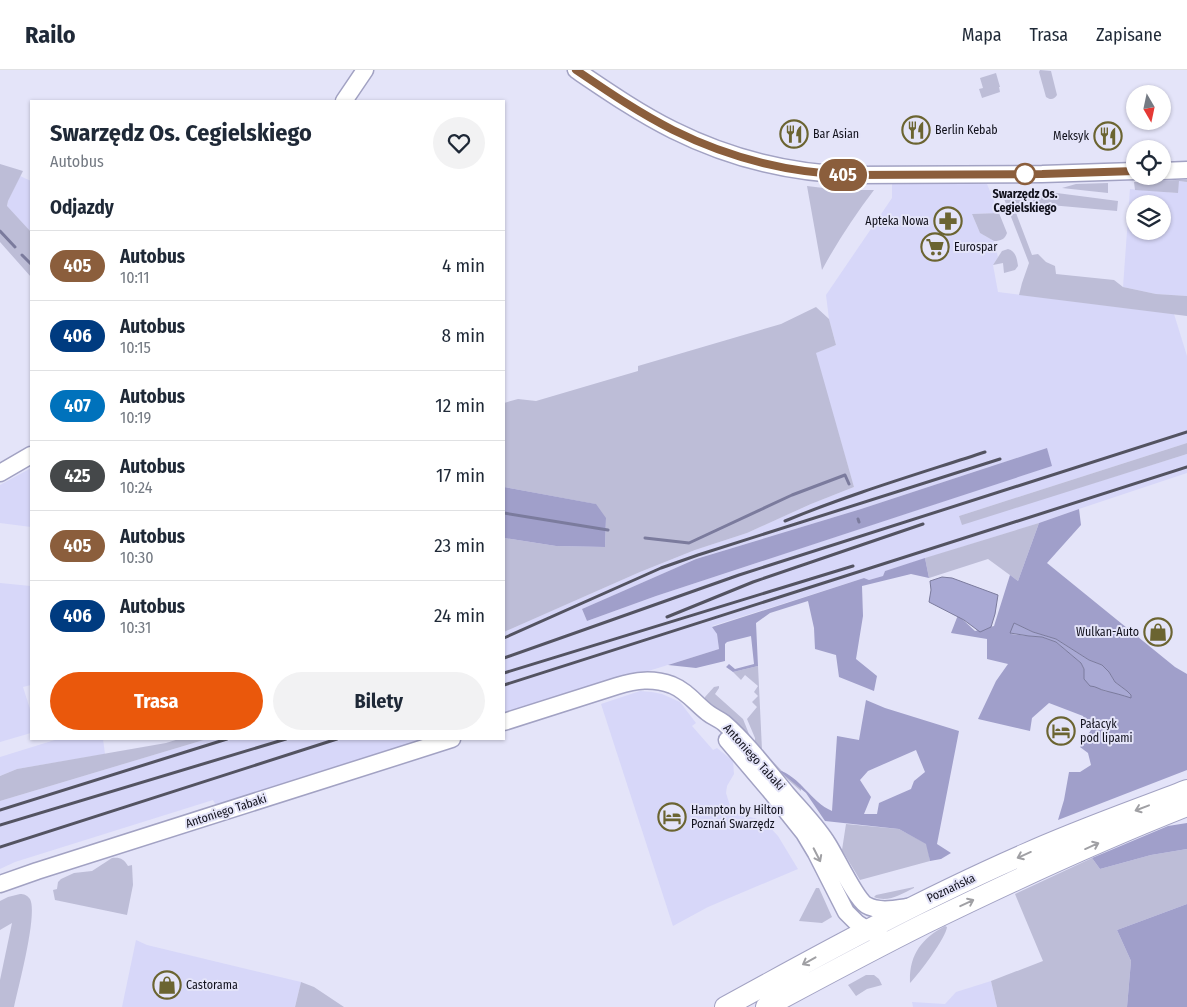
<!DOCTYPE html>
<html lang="pl">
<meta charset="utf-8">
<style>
body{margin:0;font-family:"Fira Sans Condensed",sans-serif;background:#f2f2f3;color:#1f2937;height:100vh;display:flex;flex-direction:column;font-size:19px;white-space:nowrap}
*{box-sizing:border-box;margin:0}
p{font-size:16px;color:#747a83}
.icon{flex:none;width:28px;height:28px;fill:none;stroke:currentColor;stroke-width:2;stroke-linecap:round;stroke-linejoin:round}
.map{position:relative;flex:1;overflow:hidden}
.drawer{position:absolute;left:30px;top:30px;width:475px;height:640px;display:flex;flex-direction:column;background:#fff;border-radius:0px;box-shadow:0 1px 4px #0004}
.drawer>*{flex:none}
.badge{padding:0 10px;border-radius:16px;font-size:18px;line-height:32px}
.needle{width:32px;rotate:171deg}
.fabs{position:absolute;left:1126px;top:15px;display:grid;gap:10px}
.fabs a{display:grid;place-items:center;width:45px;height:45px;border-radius:50%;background:#fff;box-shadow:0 1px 4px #0004;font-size:25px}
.map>.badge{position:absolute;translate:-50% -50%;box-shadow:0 0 0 2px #fff}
h2{padding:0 20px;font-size:19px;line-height:45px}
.round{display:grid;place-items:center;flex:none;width:52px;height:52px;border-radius:26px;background:#f2f2f3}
.headline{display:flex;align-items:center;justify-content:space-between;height:85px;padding:0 20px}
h1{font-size:24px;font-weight:700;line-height:38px}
.cta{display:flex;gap:10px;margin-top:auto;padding:10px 20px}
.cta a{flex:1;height:58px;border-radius:30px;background:#ea580c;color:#fff;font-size:20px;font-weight:700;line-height:58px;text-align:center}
.cta a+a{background:#f2f2f3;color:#1f2937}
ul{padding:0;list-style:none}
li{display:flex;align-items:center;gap:15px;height:70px;padding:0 20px;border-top:1px solid #e0e1e3}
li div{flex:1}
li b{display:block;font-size:19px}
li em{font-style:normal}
li .badge{min-width:55px;font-weight:700;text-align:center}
header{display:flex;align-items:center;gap:30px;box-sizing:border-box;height:70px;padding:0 25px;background:#fff;border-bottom:1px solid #e0e1e3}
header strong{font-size:24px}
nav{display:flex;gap:28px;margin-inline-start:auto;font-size:18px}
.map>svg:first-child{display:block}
.built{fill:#d7d7f9;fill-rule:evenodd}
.green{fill:#bdbdd7}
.forest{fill:#a09fca;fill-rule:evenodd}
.water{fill:#a9a9d4;stroke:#7b7b9d}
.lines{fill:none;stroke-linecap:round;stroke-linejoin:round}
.stream{stroke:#7b7b9d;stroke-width:3}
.tertiary-casing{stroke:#a2a2c3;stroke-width:19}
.primary-casing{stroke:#a2a2c3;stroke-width:22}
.tertiary{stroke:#fff;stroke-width:16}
.primary{stroke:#fff;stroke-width:20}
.rail{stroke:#535361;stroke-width:3}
.oneway{stroke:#a0a0a4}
.line-casing{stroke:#fff;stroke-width:11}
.line{stroke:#8b5e3c;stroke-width:8}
.stop-dot{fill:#fff;stroke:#8b5e3c;stroke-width:2.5}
.labels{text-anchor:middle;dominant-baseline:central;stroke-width:4;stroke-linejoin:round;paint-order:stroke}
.poi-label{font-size:12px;fill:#11111c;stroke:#e4e4f9;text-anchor:start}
.stop-label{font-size:12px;font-weight:bold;fill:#11111c;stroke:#e4e4f9}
.street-label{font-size:12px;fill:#11111c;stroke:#e4e4f9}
</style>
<header>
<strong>Railo</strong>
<nav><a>Mapa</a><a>Trasa</a><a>Zapisane</a></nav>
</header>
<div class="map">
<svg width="1187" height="937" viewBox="0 0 1187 937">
<rect width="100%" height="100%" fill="#e4e4f9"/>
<path class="built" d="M20,106L31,111V162L7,137L8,131Z
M1179,111L1187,112V226L1156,224L1123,217L1130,119L1177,123ZM1135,134H1162V161H1135Z
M892,114H987L999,143L972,144L980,163L994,171L998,187L993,195L998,222L1174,244L1187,286V373L959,446L962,454L1187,384V403L1079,439L1039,453L885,501L883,506L869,510L864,508L712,556L717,564L719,579L504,646V562L640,502L695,480L747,463L811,434L854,417L815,283L836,275L829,249L826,225L892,128ZM1047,378L1051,396L656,526L587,551L582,539L696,489L861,439Z
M31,398V457L0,453V415Z
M0,513L31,516V615L23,617L31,642V663L0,672Z
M640,621L652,622L662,624L680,632L696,653L692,656L713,680L717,678L733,691L734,704L727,716L726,723L731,739L737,743L764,751L778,766L798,799L708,837L673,856L601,634Z
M58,669H103L105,684L17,699L0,706V687Z
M207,669H432L217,737L213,730L15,792L0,799V731Z
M136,870L147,875L301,912L295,937H122Z
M991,911L997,937H913L912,932L945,934L956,922Z"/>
<path class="green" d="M1040,0L1051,1L1057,25C1054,30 1050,30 1046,27L1039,2Z
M996,3L1000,17H999L1000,22L982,28L979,19L983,18L980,8Z
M0,94L23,101L8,131L7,136L31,162V207L0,172Z
M1177,110H1187V112L1179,111L1178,123L1135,120L1134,112Z
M1108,113V123L1062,118L1076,114Z
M807,116L840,120H874C855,145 837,172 822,200Z
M1001,121L1049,122L1118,131L1117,141L1039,134L1016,143L1032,185L1038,184L1046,192L1055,196L1056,204L1114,210L1123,217L1156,224L1187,226V246L1019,225L1022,213L1029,193Z
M999,143L1007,163C1005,169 1001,171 994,171L980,163L972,144Z
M1008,179C1016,181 1017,189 1018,196L1015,200L1004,203L1003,193L993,195L1002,181Z
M816,237L829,249L836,275L816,283L854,417L811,434L747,463L695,480L640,502L504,562V468L556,476L605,477L606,449L595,434L504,417V333L518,329L536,331L638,301V296L781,254Z
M1187,373V384L962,455L959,446Z
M1039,453L1018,511L988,489L929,508L925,488Z
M758,596L762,680L782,701L801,715V721L778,701L752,673L755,671V668L747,649L757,637L752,632L758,626L754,622L758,616L745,605L741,610L733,602Z
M719,616V618L715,624L743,649L751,669L705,631V627L714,617Z
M179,669H207L0,731V706L17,699L166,673Z
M846,754L899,759L927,774L930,791L860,810L842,780Z
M1187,779V834L1117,860L1131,891L1127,937H997L991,911L1043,891L1015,824L1092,788L1100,799L1151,785Z
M112,788C120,787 124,789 128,796L132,795L133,815L127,845L55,830L53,820L57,819L58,812L61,809L74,803L92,801Z
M914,817V818C901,824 888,833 874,827L876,825Z
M816,818H819L832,847L822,853L799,851Z
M20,824C24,824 27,825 30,829C38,844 18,918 14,937H0V910L12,853L0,860V831L8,827Z
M945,856L947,857C946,868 918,905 910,913C909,885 921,869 945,856Z
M866,905H874L879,909L882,915L867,919L856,926L848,915Z
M301,912L314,917L344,937H295Z"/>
<path class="forest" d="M1047,378L1052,396L656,526L587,551L582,539L696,489L861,439Z
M504,417L596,434L606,448L605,477L556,476L504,468Z
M1079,439L1081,455L1047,493L1175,597L1187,604V700L1058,750L1064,730L1069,702H1080L1091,695L1088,683L1080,677L1091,660L1083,646L1049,633L1032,648L1030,661L978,649L996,611L1008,594L987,589V569L951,563L958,545L975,561L994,556L1010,505L1018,511L1039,453ZM1014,553L1033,562L1056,569L1089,590L1102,595L1109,602L1115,612L1127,621L1131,625V627L1112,622L1104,621L1084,609V599L1081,593L1056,572L1042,567L1029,566L1011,564Z
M925,488L929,508L911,504L862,516L863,546L856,589L877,606L874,621L839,607L836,585L815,579L814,558L808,531L770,543L756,553L758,596L733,602L726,597L729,594L735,599L754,594L751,566L727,572L725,574V591L696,598L668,595L719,579L717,564L712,557L864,508L869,510L883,506L885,501Z
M866,630L885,638L959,661L937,774L951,783L941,789L930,791L926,774L899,759L825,751L806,723L778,700C800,706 811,732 832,741L837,666L859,670ZM916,680L925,702L914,711L911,719L879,733L877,744H864L871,727L860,710L868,701Z
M1187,753V779L1151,785L1100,799L1092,788L1168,756Z
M1187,834V937H1127L1131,891L1117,860Z"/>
<path class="water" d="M942,507L952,508L998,525L995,544L991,557L980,562L964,550L929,532L931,520L930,511Z
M1014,553L1033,562L1056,569L1089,590L1102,595L1109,602L1115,612L1127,621L1131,625V628C1122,625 1114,623 1106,621C1100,620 1096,616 1090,616L1084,609V599L1081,593L1056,572L1042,567L1029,566L1010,563Z"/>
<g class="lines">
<path class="stream" d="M0,161L15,177
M22,185L31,194
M504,443L608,460
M858,449L859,452
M645,468L689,473L792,425L845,405L849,414"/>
<g class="tertiary-casing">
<path id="tertiary" d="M576,0C607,21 639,43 673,60C729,88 789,103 852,105L1042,104L1135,101
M344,31L365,0
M1162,101L1187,100
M0,403L31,385
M504,652L617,616C636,610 653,608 672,615C687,621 696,634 708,643C713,647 719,649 724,653C748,674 767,700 787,724C800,739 815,754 826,771C835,784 855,828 866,835C878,842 894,839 907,837
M727,670L772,723L804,763L816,783L846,842L857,853L876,865L890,872
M0,814L37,801L452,669"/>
</g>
<g class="primary-casing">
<path id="primary" d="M725,937C823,883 922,829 1025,784C1078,760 1133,741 1187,720
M766,937C818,909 870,881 924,854C1010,812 1098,771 1187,736"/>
</g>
<use href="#tertiary" class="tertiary"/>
<use href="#primary" class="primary"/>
<path class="rail" d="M785,451C850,424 918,404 985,382
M667,547L753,512L923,454
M504,568L661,498L698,485L1000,389
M504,588L739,505L1187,362
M504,603L853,496
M504,615L1187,397
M0,740L227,669
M0,755L286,669
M0,777L337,669"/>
</g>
<defs><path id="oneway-shaft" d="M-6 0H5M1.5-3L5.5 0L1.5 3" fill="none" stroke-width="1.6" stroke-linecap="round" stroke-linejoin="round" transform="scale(1.25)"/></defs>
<g class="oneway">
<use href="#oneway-shaft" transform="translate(1142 738) rotate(159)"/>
<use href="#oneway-shaft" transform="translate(1092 776) rotate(-24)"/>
<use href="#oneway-shaft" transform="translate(817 785) rotate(63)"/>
<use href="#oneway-shaft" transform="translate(1024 785) rotate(156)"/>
<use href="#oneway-shaft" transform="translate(967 833) rotate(-25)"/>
<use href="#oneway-shaft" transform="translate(809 891) rotate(151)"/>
</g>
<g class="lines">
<g class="line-casing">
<path id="line" d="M576,0C607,21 639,43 673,60C729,88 789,103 852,105L1042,104L1135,101"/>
</g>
<use href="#line" class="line"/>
</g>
<defs>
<g id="restaurant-ring" transform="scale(1.4375)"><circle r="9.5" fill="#e4e4f9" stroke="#6b6431" stroke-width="1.5"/><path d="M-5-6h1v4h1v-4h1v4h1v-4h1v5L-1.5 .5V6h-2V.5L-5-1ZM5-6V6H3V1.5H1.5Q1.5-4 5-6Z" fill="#6b6431"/></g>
<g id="pharmacy-ring" transform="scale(1.4375)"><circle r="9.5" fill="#e4e4f9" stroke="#6b6431" stroke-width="1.5"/><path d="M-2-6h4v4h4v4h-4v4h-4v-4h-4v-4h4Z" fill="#6b6431"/></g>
<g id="supermarket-ring" transform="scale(1.4375)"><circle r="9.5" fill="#e4e4f9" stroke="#6b6431" stroke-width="1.5"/><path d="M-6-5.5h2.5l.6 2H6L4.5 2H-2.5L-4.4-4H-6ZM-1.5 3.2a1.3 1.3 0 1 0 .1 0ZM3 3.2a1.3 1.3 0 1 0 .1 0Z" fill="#6b6431"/></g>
<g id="shop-ring" transform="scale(1.4375)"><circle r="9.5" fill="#e4e4f9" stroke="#6b6431" stroke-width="1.5"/><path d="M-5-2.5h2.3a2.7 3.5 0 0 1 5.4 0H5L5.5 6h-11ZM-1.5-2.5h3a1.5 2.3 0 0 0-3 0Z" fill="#6b6431"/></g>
<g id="hotel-ring" transform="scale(1.4375)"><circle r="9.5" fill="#e4e4f9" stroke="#6b6431" stroke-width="1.5"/><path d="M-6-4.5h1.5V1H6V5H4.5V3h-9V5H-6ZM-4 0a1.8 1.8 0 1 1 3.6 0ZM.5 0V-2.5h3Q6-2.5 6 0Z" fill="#6b6431"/></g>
</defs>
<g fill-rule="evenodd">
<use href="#restaurant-ring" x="916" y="60"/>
<use href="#restaurant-ring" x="794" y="64"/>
<use href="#restaurant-ring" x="1108" y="66"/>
<use href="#pharmacy-ring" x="948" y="151"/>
<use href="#supermarket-ring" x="935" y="177"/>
<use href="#shop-ring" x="1158" y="562"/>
<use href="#hotel-ring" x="1061" y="661"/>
<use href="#hotel-ring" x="672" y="747"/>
<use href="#shop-ring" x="167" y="915"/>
</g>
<circle class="stop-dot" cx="1025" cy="104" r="10"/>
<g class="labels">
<g class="poi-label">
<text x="935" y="60">Berlin Kebab</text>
<text x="813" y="64">Bar Asian</text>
<text x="1089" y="66" text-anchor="end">Meksyk</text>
<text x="929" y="151" text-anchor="end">Apteka Nowa</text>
<text x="954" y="177">Eurospar</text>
<text x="1139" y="562" text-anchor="end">Wulkan-Auto</text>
<text x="1080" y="654">Pałacyk<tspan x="1080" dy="14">pod lipami</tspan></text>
<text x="691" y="740">Hampton by Hilton<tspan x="691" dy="14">Poznań Swarzędz</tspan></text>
<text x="186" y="915">Castorama</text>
</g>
<g class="stop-label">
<text x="1025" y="124">Swarzędz Os.<tspan x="1025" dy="14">Cegielskiego</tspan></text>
</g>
<g class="street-label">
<text transform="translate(754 687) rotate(48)">Antoniego Tabaki</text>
<text transform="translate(226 741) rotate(-18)">Antoniego Tabaki</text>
<text transform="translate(951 818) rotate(-25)">Poznańska</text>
</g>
</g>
</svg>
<div class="fabs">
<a><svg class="needle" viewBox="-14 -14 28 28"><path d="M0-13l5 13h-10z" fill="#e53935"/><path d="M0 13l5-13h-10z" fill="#747a83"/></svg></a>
<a><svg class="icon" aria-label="locate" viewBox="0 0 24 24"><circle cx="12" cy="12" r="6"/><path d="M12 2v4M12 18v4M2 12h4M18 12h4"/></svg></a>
<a><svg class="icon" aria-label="layers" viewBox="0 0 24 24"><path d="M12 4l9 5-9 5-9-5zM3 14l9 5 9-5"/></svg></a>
</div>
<b class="badge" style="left:843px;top:105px;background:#8b5e3c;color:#fff">405</b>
<section class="drawer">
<div class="headline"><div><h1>Swarzędz Os. Cegielskiego</h1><p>Autobus</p></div><a class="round"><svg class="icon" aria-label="heart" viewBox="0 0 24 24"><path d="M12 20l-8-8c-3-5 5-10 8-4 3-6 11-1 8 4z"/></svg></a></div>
<h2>Odjazdy</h2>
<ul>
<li><span class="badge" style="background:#8b5e3c;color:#fff">405</span><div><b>Autobus</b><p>10:11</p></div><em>4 min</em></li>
<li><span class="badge" style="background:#003b80;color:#fff">406</span><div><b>Autobus</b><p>10:15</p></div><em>8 min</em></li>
<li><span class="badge" style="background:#0072bc;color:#fff">407</span><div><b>Autobus</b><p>10:19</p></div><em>12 min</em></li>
<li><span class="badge" style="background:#45484a;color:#fff">425</span><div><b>Autobus</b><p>10:24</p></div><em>17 min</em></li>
<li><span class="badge" style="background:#8b5e3c;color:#fff">405</span><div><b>Autobus</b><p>10:30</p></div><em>23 min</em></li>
<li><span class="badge" style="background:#003b80;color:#fff">406</span><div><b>Autobus</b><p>10:31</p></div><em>24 min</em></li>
</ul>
<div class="cta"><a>Trasa</a><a>Bilety</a></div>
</section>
</div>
